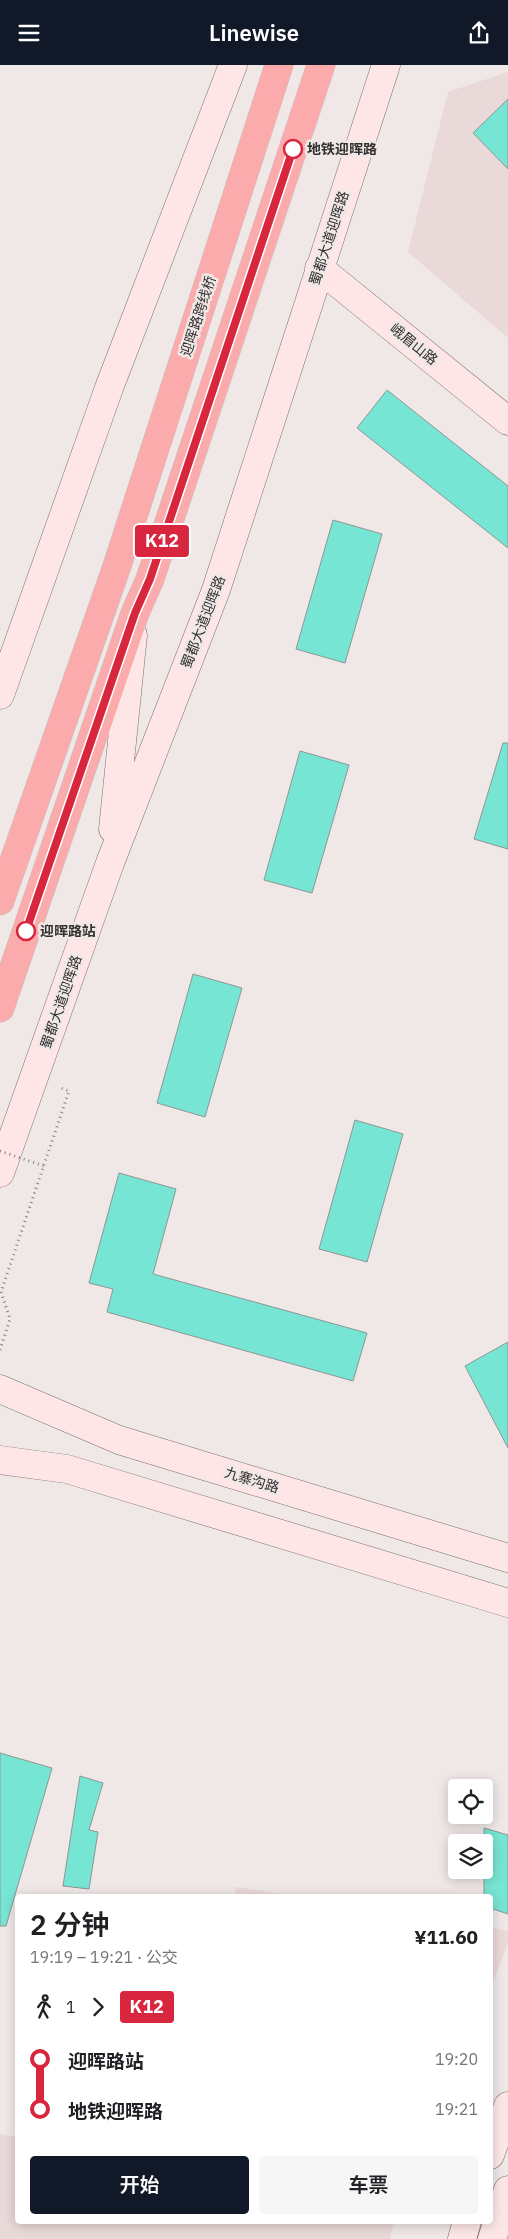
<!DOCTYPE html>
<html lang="zh">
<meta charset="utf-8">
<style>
body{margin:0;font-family:"IBM Plex Sans","Noto Sans SC",sans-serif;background:#f6f6f6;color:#202124;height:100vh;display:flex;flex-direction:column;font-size:19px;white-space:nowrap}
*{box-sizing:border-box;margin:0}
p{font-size:16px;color:#757577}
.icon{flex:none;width:28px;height:28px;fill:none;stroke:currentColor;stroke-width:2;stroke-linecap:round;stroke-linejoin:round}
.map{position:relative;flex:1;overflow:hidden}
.panel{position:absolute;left:15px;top:1829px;width:478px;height:330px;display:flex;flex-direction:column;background:#fff;border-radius:5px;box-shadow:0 2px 12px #0003}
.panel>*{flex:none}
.badge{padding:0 10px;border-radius:4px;font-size:18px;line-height:32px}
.controls{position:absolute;left:448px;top:1714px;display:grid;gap:10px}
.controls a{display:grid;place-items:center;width:45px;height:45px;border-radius:5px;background:#fff;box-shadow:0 2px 12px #0003;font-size:25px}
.map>.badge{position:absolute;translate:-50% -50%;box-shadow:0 0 0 2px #fff}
.legs{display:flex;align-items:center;gap:8px;height:55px;padding:0 15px;font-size:16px}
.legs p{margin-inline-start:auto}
.headline{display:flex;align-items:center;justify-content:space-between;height:85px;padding:0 15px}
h1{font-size:28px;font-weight:600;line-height:38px}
.button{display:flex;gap:10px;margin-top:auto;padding:10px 15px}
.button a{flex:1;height:58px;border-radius:5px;background:#111827;color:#fff;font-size:20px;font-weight:600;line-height:58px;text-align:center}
.button a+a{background:#f6f6f6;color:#202124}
ul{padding:0 15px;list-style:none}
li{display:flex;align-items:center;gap:18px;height:50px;font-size:19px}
li i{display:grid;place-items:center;width:8px;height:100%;margin:0 6px;background:currentColor}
li i::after{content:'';width:12px;height:12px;margin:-6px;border:4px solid;border-radius:50%;background:#fff}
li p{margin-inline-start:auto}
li:first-child i{background:linear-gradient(#0000 50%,currentColor 0)}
li:last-child i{background:linear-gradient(currentColor 50%,#0000 0)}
header{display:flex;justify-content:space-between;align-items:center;height:65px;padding:0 15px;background:#111827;color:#fff;font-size:22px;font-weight:600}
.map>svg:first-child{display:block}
.built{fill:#ead9d9}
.building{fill:#76e5d3;stroke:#8e9694}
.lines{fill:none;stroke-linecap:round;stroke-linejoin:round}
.secondary-casing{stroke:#787171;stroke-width:29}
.highway-casing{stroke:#c6c5c5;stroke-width:29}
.path{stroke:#888383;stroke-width:3;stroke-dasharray:1 4;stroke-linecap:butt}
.secondary{stroke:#fee6e6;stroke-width:28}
.highway{stroke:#fbabab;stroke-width:28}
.path-bridge{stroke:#888383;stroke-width:3;stroke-dasharray:1 4;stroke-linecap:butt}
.line-1-casing{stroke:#fff;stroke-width:11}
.line-1{stroke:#d7263d;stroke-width:8}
.stop-1-dot{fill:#fff;stroke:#d7263d;stroke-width:2.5}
.labels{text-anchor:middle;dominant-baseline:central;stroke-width:5;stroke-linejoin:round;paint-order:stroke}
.stop-label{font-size:14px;font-weight:bold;fill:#333030;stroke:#f0e7e7;text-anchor:start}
.street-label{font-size:14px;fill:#333030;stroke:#f0e7e7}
</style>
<header><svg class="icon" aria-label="menu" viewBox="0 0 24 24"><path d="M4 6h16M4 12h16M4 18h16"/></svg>Linewise<svg class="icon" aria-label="share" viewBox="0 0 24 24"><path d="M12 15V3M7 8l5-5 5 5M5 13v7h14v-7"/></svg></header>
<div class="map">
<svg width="508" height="2174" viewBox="0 0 508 2174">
<rect width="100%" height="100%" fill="#f0e7e7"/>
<path class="built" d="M508,7V273L408,187L448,27Z
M236,1822L295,1831H234Z
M490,1863L508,1866V1878L490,1925Z
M0,2069L17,2072L18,2156H394L390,2174H0Z"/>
<path class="building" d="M508,34V104L473,68Z
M387,325L508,421V483L357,363Z
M333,455L382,469L345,598L296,584Z
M503,678H508V784L474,774Z
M300,686L349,700L312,828L264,815Z
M193,909L242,923L205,1052L157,1038Z
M355,1055L403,1069L367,1197L319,1184Z
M119,1108L176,1124L153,1209L367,1268L353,1316L107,1247L113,1224L89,1218Z
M508,1277V1383L465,1301Z
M0,1688L52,1703L6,1861H0Z
M80,1711L103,1718L89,1765L98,1767L89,1824L63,1821Z
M484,1763L508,1770V1849L490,1843V1831H484Z"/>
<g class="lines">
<g class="secondary-casing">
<path id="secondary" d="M319,203L508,356
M0,630L109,323L233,0
M113,764L133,570
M0,1108L110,798L216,525L386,0
M0,1324L119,1375L508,1493
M0,1395L67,1404L508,1538
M490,2090L508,2041
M462,2174L467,2156
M492,2174L508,2125"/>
</g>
<g class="highway-casing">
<path id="highway" d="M0,836L117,501L279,0
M0,943L135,548L150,514L321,0"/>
</g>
<path class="path" d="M0,1285L10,1254L1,1227L69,1026L58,1022"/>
<use href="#secondary" class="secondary"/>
<use href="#highway" class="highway"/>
<path class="path-bridge" d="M0,1086L44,1101"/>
</g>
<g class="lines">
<g class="line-1-casing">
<path id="line-1" d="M26,866L135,548L150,514L293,84"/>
</g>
<use href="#line-1" class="line-1"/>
</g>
<g class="stop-1-dot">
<circle cx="293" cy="84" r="9"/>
<circle cx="26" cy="866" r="9"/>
</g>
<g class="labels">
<g class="stop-label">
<text x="307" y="84">地铁迎晖路</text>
<text x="40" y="866">迎晖路站</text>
</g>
<g class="street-label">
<text transform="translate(329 173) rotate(-72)">蜀都大道迎晖路</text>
<text transform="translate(198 251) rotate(-72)">迎晖路跨线桥</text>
<text transform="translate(414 279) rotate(39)">峨眉山路</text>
<text transform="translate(203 557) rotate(-69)">蜀都大道迎晖路</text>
<text transform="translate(61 937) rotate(-71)">蜀都大道迎晖路</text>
<text transform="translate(252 1415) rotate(17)">九寨沟路</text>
</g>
</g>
</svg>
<div class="controls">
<a><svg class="icon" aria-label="locate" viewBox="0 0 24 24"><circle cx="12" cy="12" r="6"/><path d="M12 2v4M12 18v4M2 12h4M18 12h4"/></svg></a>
<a><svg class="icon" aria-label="layers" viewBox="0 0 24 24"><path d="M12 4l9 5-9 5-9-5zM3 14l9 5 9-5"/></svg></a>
</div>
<b class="badge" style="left:162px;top:476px;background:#d7263d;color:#fff">K12</b>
<section class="panel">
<div class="headline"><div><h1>2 分钟</h1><p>19:19 – 19:21 · 公交</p></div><b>¥11.60</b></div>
<div class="legs"><svg class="icon" aria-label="walk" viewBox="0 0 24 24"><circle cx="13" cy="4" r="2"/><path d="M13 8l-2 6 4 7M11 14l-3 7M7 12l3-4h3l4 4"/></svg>1<svg class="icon" aria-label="forward" viewBox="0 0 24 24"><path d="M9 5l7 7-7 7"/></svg><b class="badge" style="background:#d7263d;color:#fff">K12</b></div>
<ul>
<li><i style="color:#d7263d"></i><b>迎晖路站</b><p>19:20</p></li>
<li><i style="color:#d7263d"></i><b>地铁迎晖路</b><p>19:21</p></li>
</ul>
<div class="button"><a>开始</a><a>车票</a></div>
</section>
</div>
